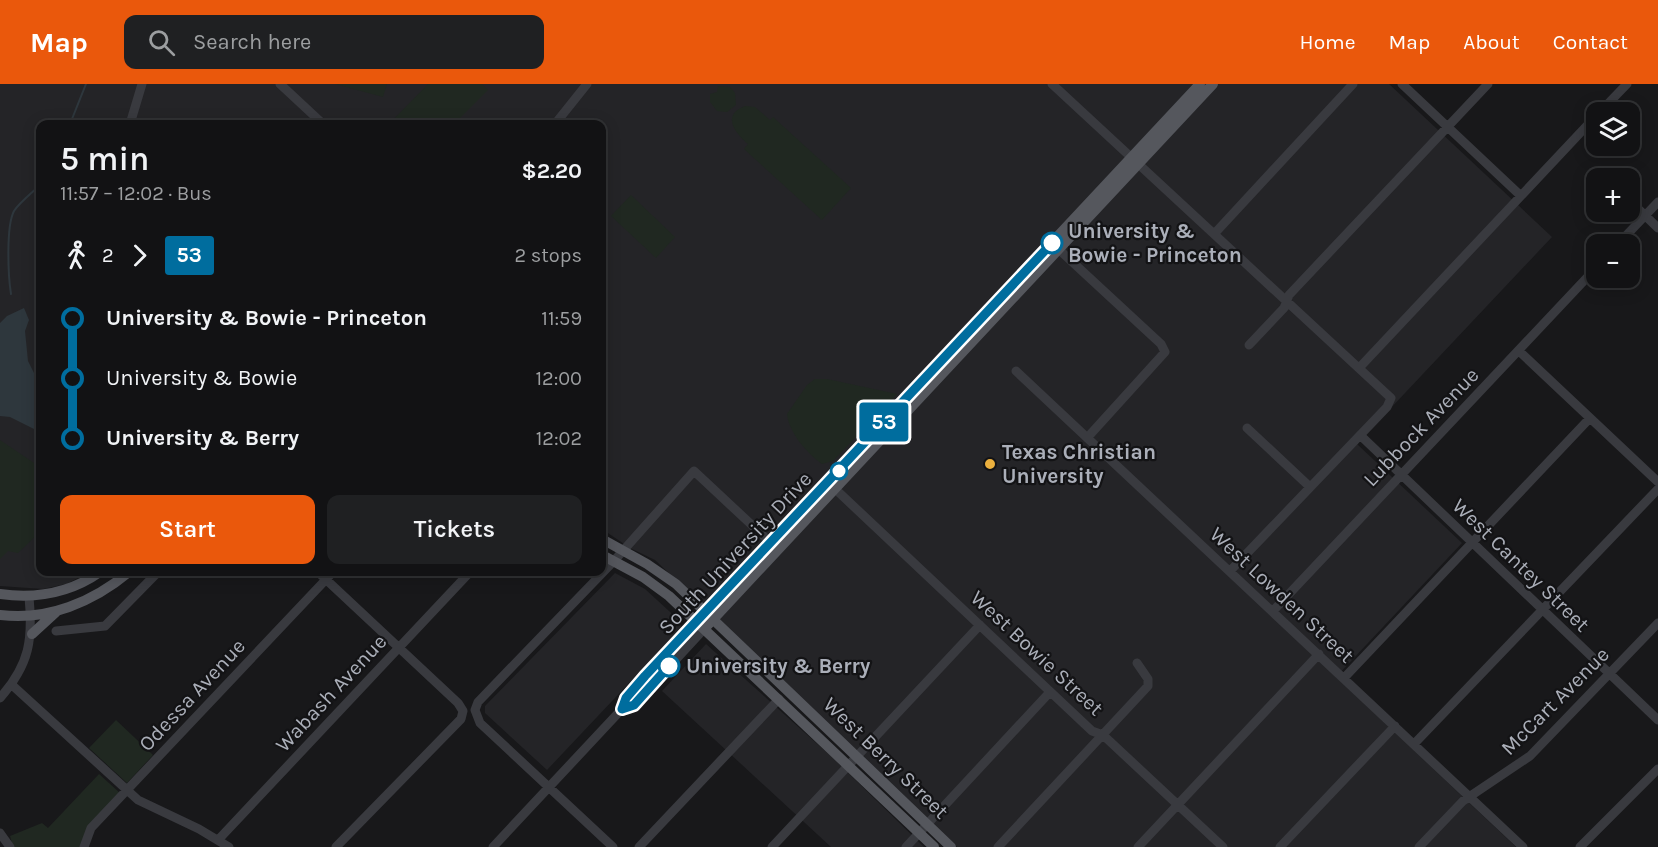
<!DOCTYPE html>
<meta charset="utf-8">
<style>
body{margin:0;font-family:Karla,sans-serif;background:#1f2022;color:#f1f3f6;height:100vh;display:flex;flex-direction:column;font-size:22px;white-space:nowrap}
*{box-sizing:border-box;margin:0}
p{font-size:20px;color:#9c9ea0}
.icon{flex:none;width:33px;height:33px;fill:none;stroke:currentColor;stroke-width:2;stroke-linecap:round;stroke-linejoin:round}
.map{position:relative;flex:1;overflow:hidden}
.side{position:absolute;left:36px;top:36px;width:570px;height:456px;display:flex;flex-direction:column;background:#121214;border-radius:12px;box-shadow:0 3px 15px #0003,0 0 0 2px #313234}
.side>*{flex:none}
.badge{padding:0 12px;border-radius:4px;font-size:21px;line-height:39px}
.buttons{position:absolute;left:1586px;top:18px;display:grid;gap:12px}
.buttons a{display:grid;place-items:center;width:54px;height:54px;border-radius:12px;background:#121214;box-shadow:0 3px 15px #0003,0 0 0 2px #313234;font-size:30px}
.map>.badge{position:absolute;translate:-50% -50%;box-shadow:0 0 0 3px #fff}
.legs{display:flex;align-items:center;gap:9px;height:66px;padding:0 24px;font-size:20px}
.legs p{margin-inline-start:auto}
.summary{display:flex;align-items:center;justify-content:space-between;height:102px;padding:0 24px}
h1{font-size:33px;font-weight:600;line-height:45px}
.cta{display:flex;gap:12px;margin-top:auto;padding:12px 24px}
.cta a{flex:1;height:69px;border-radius:12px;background:#ea580c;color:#fff;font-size:24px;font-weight:600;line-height:69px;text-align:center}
.cta a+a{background:#1f2022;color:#f1f3f6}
ul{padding:0 24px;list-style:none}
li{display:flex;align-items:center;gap:21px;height:60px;font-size:22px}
li i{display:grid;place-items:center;width:9px;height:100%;margin:0 8px;background:currentColor}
li i::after{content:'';width:15px;height:15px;margin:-8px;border:4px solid;border-radius:50%;background:#121214}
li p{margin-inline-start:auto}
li:first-child i{background:linear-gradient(#0000 50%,currentColor 0)}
li:last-child i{background:linear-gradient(currentColor 50%,#0000 0)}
header{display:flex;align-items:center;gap:36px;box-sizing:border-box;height:84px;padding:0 30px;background:#ea580c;color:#fff}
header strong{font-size:28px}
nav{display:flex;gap:33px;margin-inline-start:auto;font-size:21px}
.search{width:420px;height:54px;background:#1f2022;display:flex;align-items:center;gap:15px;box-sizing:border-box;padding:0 21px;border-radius:12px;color:#9c9ea0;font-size:22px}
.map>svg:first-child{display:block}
.built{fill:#242427}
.green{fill:#202821}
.water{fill:#2e373d}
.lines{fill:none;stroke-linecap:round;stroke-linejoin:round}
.stream{stroke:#2e373d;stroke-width:2}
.minor{stroke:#393a3f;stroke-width:9}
.major{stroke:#55575d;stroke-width:10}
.line-1-casing{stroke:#fff;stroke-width:14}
.line-1{stroke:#006d9e;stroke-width:9}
.stop-1-dot{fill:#fff;stroke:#006d9e;stroke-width:3}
.poi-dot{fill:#ebb03e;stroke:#131315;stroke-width:2}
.labels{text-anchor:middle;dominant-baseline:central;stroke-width:4.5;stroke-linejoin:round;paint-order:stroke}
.stop-label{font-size:21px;font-weight:bold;fill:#abafb9;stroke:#131315;text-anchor:start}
.street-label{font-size:21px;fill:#abafb9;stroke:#131315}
.poi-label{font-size:21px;font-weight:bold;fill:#abafb9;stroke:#131315;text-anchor:start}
</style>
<header>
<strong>Map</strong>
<div class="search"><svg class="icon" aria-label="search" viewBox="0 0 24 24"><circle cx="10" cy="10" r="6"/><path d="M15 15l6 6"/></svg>Search here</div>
<nav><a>Home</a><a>Map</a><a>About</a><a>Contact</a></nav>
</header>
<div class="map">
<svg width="1658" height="763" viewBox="0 0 1658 763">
<rect width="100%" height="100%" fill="#18181a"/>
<path class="built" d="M0,0H1389L1552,153L1357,360L1462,459L1336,593L1516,763H957L655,476L630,464L602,445V40H40V488H90L66,500L43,505L0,502Z
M615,489L645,505L681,538V544L547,686L485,629V622Z
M706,560L834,675L924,763H831L662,607Z"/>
<path class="green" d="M335,0H387L383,13Z
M428,0H482L488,6L454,40H394L391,38Z
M718,2L730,3L735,9L736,21L727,28L717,27L710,18V10L717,8Z
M745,22L755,23L770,36L773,33L851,104L822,136L744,65L748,60C735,49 721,31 745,22Z
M631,111L675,153L656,174L611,132Z
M815,295H827L897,310L833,377L822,380C807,369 789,349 787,330L807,301Z
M0,356L40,383V448L18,469L8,467L0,475Z
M116,636L153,671L127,699L89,664Z
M99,690L120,709L88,743L81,763H13L10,752L42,739L48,744Z"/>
<path class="water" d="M24,224L29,236L25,247L28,277L40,301V348L10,333L0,332V239L7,232Z"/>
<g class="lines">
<path class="stream" d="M70,40L86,0
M11,210C8,191 6,142 14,127C20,118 32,109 40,101"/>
<path class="minor" d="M280,0L323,40
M1052,0L1391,314L1387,323L1230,487
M1402,0L1521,112
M1600,28L1627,0
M130,40L142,0
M555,40L587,0
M1629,116L1658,144
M1215,149L1353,0
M1618,160L1658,118
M1054,161L1161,260L1165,268L1087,354
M1249,261L1284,224L1289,211L1488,0
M1519,267L1658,398
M1360,283L1596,32
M1016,287L1523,763
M1247,344L1310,403
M1360,351L1658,636
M831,401L1092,647L1103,651L1223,763
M318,488L458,619L463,627L461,635L336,763
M1273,527L1596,184
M56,547L105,542L158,488
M1344,594L1590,334
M12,601L138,716L199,745L229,763
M0,614C30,580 33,555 29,513
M622,625L634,621L704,545
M1414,660L1658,405
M0,749L10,763
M219,755L470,488
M84,763L91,744L333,488
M493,763L622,625L626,614L697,538
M613,763L480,639L475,626L478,618L613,478L694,387L771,459
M639,763L779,615
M772,763L980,541
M906,763L1050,608
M998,763L1148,602V595L1137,579
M1138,763L1319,570
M1280,763L1395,642
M1419,763L1463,717L1530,672L1658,539
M1580,763L1658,685"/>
<path class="major" d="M602,455L647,480L676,500L951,763
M602,471L643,493L669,512L934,763
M0,510C36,515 70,509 100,488
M0,531C48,537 93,518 129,488
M697,538L1200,0
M704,545L1213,0
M32,550L56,528"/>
</g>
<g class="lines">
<g class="line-1-casing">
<path id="line-1" d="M669,582L634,621L622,625L626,614L645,592L1052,159"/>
</g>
<use href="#line-1" class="line-1"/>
</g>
<g class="stop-1-dot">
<circle cx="1052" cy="159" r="10"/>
<circle cx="839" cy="387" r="8"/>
<circle cx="669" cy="582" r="10"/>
</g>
<circle class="poi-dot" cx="990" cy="380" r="6"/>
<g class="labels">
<g class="stop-label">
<text x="1068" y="147">University &amp;<tspan x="1068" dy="24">Bowie - Princeton</tspan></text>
<text x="686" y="582">University &amp; Berry</text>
</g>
<g class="street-label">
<text transform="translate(1421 343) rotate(-46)">Lubbock Avenue</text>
<text transform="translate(735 469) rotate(-47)">South University Drive</text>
<text transform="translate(1521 481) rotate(44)">West Cantey Street</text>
<text transform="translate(1282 511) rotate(43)">West Lowden Street</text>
<text transform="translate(1037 569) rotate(43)">West Bowie Street</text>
<text transform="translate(331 609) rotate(-47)">Wabash Avenue</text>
<text transform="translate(192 611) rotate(-47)">Odessa Avenue</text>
<text transform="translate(1555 617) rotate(-45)">McCart Avenue</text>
<text transform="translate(886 674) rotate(44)">West Berry Street</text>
</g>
<g class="poi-label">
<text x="1002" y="368">Texas Christian<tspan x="1002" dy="24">University</tspan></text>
</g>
</g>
</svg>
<div class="buttons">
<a><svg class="icon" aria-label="layers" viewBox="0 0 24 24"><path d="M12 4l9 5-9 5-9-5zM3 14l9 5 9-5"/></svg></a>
<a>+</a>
<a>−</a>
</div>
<b class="badge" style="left:884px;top:338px;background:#006d9e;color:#fff">53</b>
<section class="side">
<div class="summary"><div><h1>5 min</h1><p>11:57 – 12:02 · Bus</p></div><b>$2.20</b></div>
<div class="legs"><svg class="icon" aria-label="walk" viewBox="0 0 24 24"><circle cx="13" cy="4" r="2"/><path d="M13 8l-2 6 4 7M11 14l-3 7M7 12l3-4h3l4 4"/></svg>2<svg class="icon" aria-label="forward" viewBox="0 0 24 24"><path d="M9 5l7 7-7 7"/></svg><b class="badge" style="background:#006d9e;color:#fff">53</b><p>2 stops</p></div>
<ul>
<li><i style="color:#006d9e"></i><b>University &amp; Bowie - Princeton</b><p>11:59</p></li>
<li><i style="color:#006d9e"></i><span>University &amp; Bowie</span><p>12:00</p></li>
<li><i style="color:#006d9e"></i><b>University &amp; Berry</b><p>12:02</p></li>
</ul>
<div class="cta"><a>Start</a><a>Tickets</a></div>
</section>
</div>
